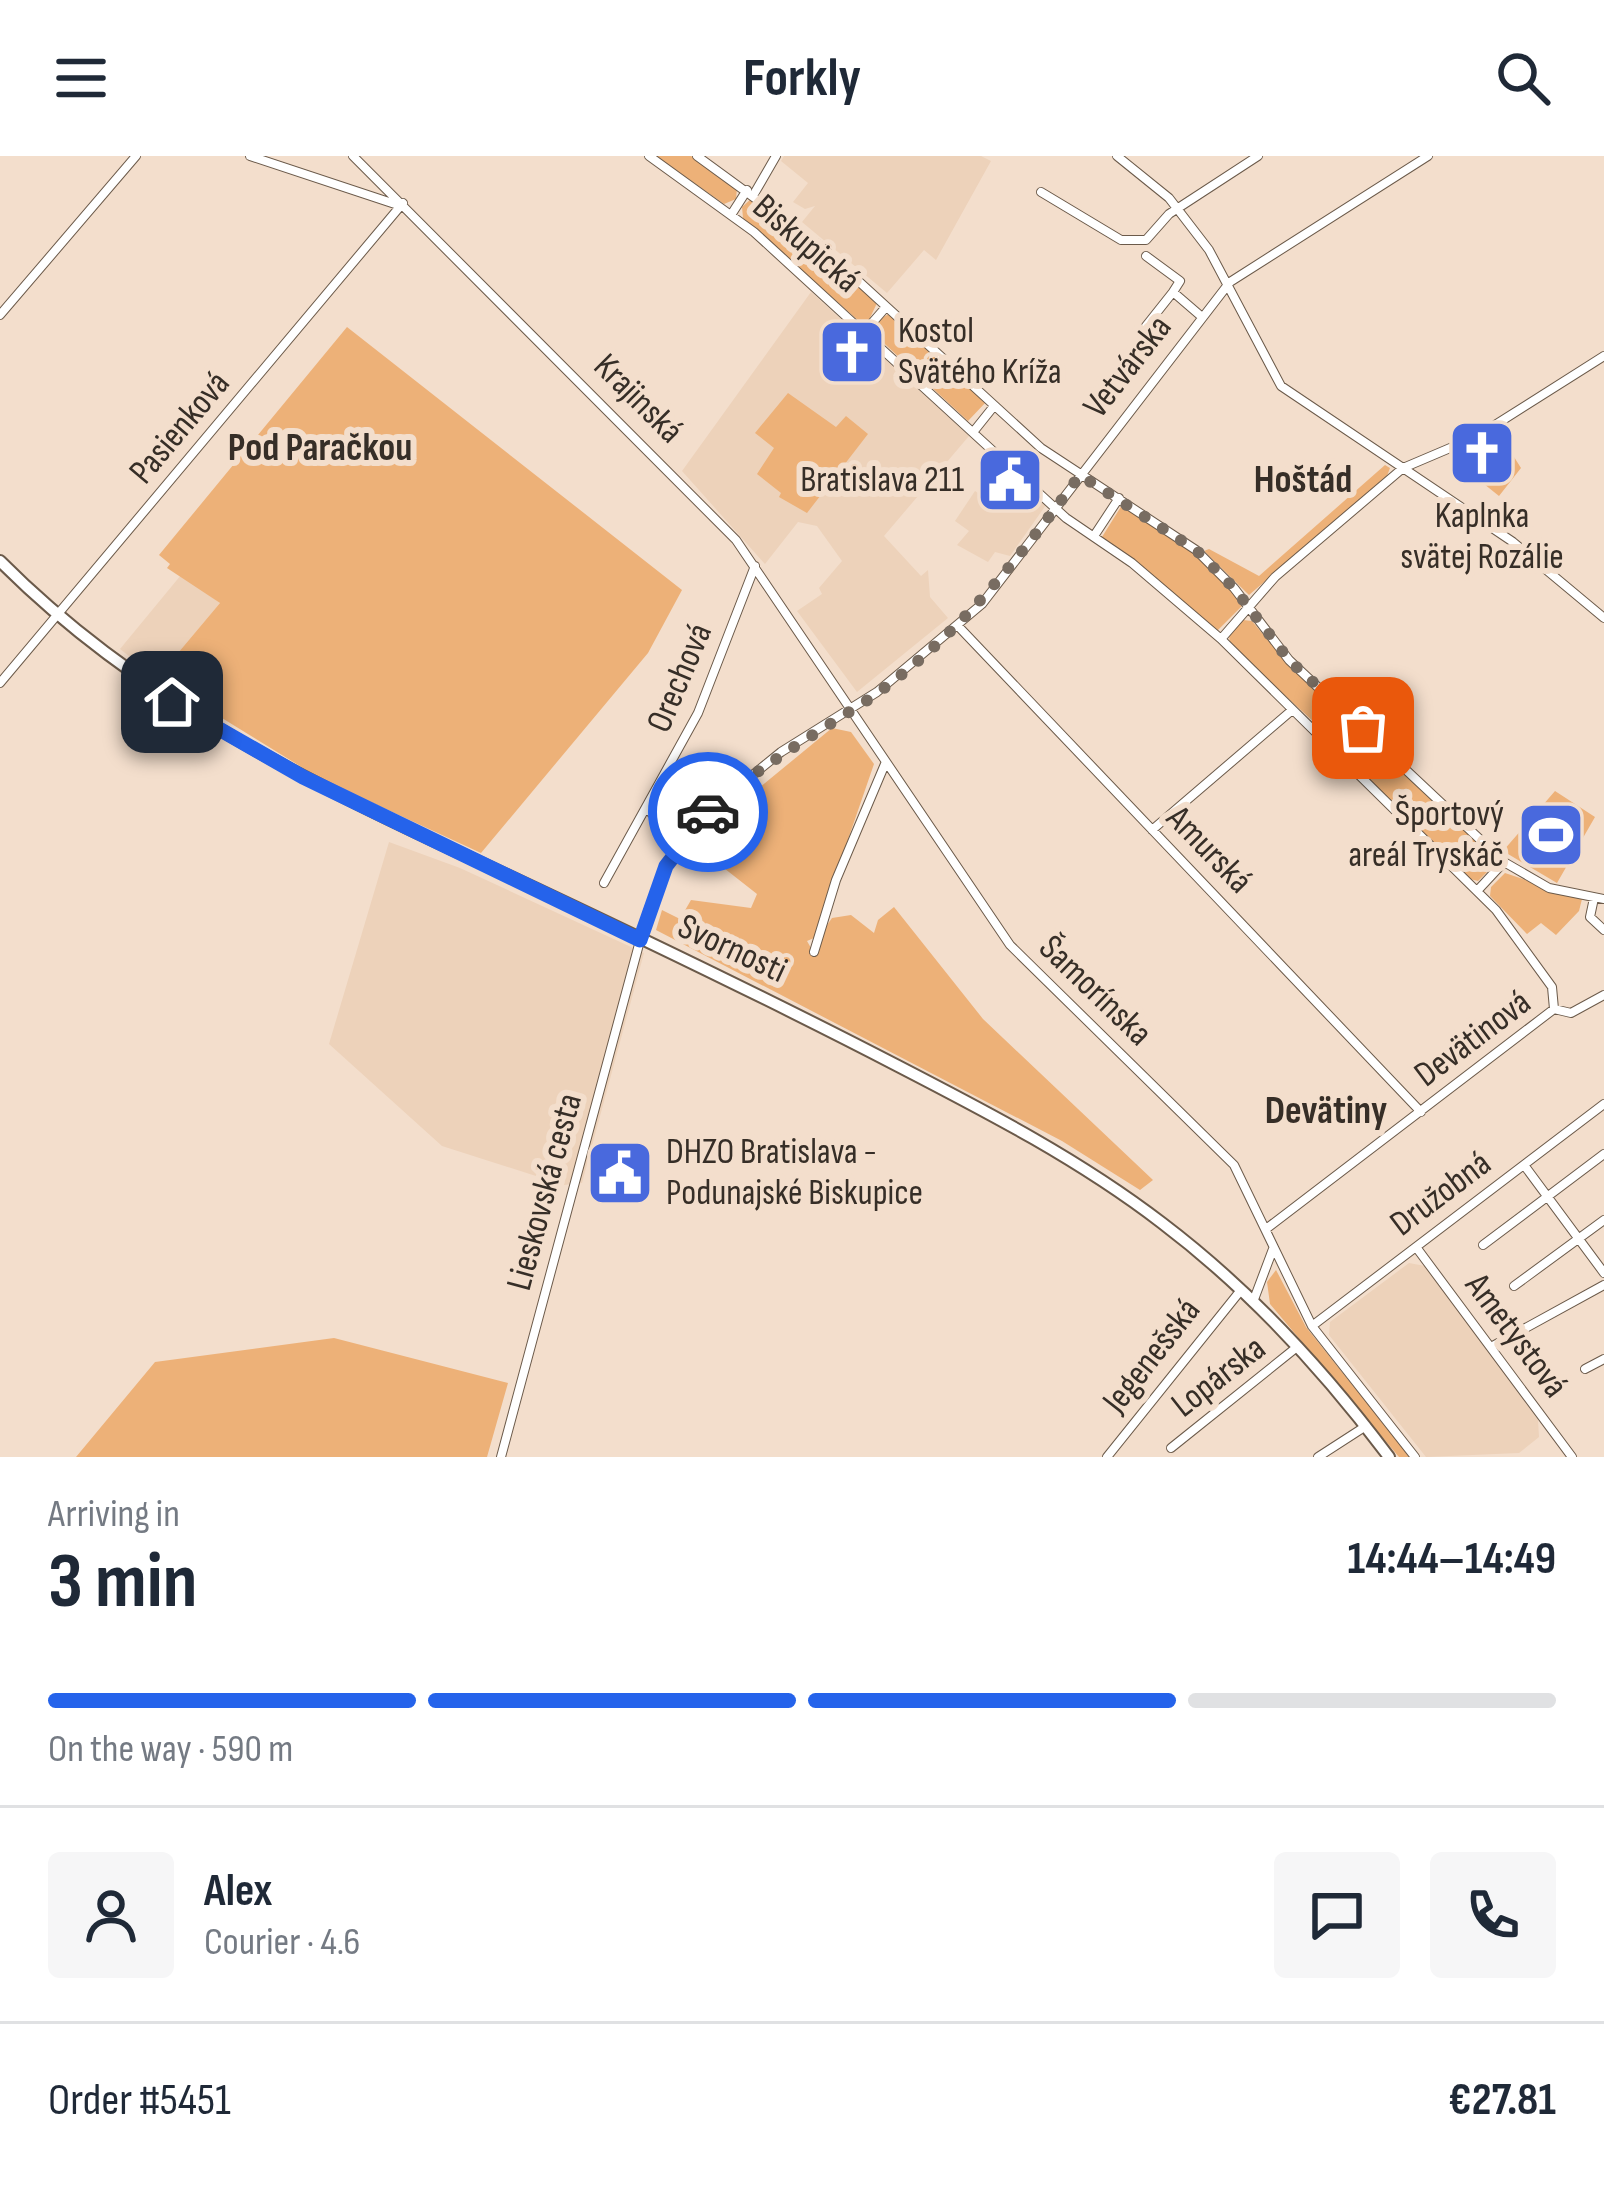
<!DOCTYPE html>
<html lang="en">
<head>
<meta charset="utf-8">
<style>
  :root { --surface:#fff; --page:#f6f6f7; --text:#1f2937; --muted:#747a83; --line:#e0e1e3; --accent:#2563eb }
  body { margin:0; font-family:"Sofia Sans Condensed",sans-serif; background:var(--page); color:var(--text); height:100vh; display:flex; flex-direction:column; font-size:45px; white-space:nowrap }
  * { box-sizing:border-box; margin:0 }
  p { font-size:39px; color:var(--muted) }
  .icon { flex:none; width:66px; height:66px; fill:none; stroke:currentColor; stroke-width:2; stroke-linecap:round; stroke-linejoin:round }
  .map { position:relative; height:1301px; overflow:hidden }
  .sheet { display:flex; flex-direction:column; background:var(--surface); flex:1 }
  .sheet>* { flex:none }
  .pin { position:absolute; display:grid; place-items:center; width:102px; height:102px; color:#fff; margin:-51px; border-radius:24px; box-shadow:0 6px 18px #0006 }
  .courier { position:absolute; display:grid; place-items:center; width:120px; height:120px; margin:-60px; border:9px solid #2563eb; border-radius:50%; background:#fff; color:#222; box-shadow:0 3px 15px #0007 }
  .head em { font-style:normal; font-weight:700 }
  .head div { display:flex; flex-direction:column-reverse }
  .head { display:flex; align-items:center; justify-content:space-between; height:204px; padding:0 48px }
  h1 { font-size:78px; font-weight:700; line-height:90px }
  .bar { display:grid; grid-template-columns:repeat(4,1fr); gap:18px 12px; align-content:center; height:144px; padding:0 48px }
  .bar i { height:15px; border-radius:9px; background:var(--line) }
  .bar .selected { background:var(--accent) }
  .bar p { grid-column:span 4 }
  .line { display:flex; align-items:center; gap:30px; padding:0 48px; border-top:3px solid var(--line) }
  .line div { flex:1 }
  .round { display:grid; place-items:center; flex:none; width:126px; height:126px; border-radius:12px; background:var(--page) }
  header { display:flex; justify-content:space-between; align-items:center; height:156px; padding:0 48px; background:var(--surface); font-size:54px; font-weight:700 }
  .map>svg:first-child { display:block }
  .built { fill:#edd2ba }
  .green { fill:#edb178 }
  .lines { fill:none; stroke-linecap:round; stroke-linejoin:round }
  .minor-casing { stroke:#6b5a4a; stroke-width:10 }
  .major-casing { stroke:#6b5a4a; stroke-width:14 }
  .minor { stroke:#fff; stroke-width:8 }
  .major { stroke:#fff; stroke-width:10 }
  .done { stroke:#786c61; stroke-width:12; stroke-dasharray:0 21.6 }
  .route { stroke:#2563eb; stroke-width:15 }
  .labels { text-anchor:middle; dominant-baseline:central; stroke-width:12; stroke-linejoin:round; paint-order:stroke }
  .street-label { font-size:36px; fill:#362e27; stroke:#f3decc }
  .poi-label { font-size:36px; fill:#362e27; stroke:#f3decc; text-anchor:start }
  .neighbourhood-label { font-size:39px; font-weight:bold; fill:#362e27; stroke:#f3decc }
</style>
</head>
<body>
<header><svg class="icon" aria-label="menu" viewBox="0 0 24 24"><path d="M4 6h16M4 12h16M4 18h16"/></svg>Forkly<svg class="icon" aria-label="search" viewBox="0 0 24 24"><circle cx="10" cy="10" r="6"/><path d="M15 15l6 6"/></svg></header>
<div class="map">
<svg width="1604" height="1301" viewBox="0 0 1604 1301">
  <rect width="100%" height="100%" fill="#f3decc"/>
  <path class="built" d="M784,0h197l10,5 -55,99 -12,-10 -37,43 -85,-71 13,-16 -10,3 -12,-7 15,-19 -27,-22z
    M811,136l158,144 -85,100 37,40 7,-6 2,27 18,21 -91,74 -60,-81 25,-17 -3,-6 23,-27 -25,-35 -19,-4 -33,42 -83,-93z
    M1017,324l29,25 -36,51 -15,-4 -7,10 -31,-17 12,-14 -14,-10 20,-30 20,13z
    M181,419l39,28 -63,75 -37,-29z
    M389,686l71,26 184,85 -62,230 -18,2 -122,-39 -113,-102z
    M1409,1107l16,3 113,154 1,17 -20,16 -93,4 -97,-122 1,-13z"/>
  <path class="green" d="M656,0h35l46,32 -1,11 -12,5z
    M751,43l69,50 57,54 -8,17 -9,2 -117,-104 -1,-11z
    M889,158l97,88 -18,19 -94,-87 7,-16z
    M347,171l335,263 -34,63 -167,200 -160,-74 -164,-101 63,-75 -53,-35 3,-4 -11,-9z
    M788,237l48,34 10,-11 22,18 -61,79 -28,-16 2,-4 -24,-19 17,-26 -19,-15z
    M1509,293l12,19 -22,28 -20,-16z
    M1385,309l5,3 -3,8 -138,119 -45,-44 5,-2 50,27z
    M1122,349c45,27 90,56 120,101l-25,25 -115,-94z
    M1243,464l9,1 28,34 71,67 2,8 -14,15 -109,-100 -1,-10z
    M832,572l19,4 23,32 -60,174 -7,3 4,7 21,-30 19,-3 23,18 4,-13 16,-13 89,112 170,161 -13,10 -78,-49 -406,-211 6,-20 18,9 11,-19 60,8 6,-14 -65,-51z
    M1359,580l8,2 126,118 -1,11 -14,14 -8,-2 -125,-122z
    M1555,635l40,26 -38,66 -54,-32z
    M1505,717l77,26 -3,12 -23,24 -15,-12 -14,11 -37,-38 1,-9z
    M1276,1114l30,57 104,130h-11l-129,-153 -3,-22z
    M334,1182l174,45 -21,74h-411l79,-95z"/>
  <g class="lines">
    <g class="minor-casing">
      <path id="minor" d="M250,0l151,50
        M353,0l383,384 274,405 224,220 78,161 103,131
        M649,0l105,76 312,286 66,45 89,76 275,271 56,77 2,22
        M697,0l122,89 222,203 155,102 38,38 55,72 215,202 45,26 55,11
        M1117,0l52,42 40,52 72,136 232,156 91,76
        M1041,36l80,48h25l23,-26 89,-58
        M754,38l22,-38
        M731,59l16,-25
        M1146,100l34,25 -7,11
        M0,159l136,-159
        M1146,170l27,-34 29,25
        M865,175l21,-24
        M974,275l20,-25
        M1094,380l25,-38
        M958,470l463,486
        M1221,483l54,-62 128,-109 73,-31 128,-81
        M0,527l403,-480
        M1336,598l27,-26
        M647,653l34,32
        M1152,674l139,-119
        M604,727l94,-170 57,-147
        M1477,735l27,-29
        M1594,742l-4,19 14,13
        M814,796l22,-72 49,-116
        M1524,1009l80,108
        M1266,1073l288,-220 17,4 33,-18
        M1483,1089l121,-91
        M1416,1091l156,210
        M1514,1130l90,-66
        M1253,1146l20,-53
        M1312,1170l292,-222
        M1491,1191l113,-62
        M1585,1213l19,-10
        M1171,1292l126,-101
        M501,1301l147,-546 28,-63 36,-40 69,-56 96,-60 105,-88 248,-322 198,-126
        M1107,1301l134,-167
        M1318,1301l48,-31"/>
    </g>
    <g class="major-casing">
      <path id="major" d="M0,405c139,140 313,224 490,306 137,64 273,129 408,199 91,47 182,94 264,157 87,66 162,147 227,234"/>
    </g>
    <use href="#minor" class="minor"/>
    <use href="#major" class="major"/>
  </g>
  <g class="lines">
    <path class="done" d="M708,656c49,-45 103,-75 158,-111 89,-61 151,-140 214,-226l116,75 38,38 55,72 74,68"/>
    <path class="route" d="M172,546l131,75 337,163 26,-74 42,-54"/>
  </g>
  <defs>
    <g id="church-square" transform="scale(3.45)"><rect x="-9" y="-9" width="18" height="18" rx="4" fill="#4969dd" stroke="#f3decc"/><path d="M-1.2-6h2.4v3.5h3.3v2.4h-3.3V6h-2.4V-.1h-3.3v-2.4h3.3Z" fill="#fff"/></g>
    <g id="civic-square" transform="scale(3.45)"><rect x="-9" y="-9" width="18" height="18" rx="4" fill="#4969dd" stroke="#f3decc"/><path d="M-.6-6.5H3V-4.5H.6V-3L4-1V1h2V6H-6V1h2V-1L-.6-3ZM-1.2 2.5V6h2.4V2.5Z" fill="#fff"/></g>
    <g id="stadium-square" transform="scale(3.45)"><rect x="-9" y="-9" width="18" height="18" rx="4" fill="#4969dd" stroke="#f3decc"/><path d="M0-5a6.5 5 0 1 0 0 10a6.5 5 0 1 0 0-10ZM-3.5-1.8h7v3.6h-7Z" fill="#fff"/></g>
  </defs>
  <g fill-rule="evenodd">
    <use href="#church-square" x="852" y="196"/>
    <use href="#church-square" x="1482" y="297"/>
    <use href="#civic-square" x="1010" y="324"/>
    <use href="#stadium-square" x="1551" y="679"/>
    <use href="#civic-square" x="620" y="1017"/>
  </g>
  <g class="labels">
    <g class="street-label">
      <text transform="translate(806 88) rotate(41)">Biskupická</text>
      <text transform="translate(1128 211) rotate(-52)">Vetvárska</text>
      <text transform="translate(638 243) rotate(45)">Krajinská</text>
      <text transform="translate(180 272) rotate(-50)">Pasienková</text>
      <text transform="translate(680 522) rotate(-67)">Orechová</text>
      <text transform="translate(1209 694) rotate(46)">Amurská</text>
      <text transform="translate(732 793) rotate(25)">Svornosti</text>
      <text transform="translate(1095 835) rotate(44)">Šamorínska</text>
      <text transform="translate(1473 883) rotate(-37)">Devätinová</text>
      <text transform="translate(545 1036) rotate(-75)">Lieskovská cesta</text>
      <text transform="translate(1441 1038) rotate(-37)">Družobná</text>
      <text transform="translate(1516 1180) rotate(53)">Ametystová</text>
      <text transform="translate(1152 1200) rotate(-52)">Jegenešská</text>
      <text transform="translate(1219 1221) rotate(-38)">Lopárska</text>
    </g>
    <g class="poi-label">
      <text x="898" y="175">Kostol<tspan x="898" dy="41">Svätého Kríža</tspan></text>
      <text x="964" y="324" text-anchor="end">Bratislava 211</text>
      <text x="1482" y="360" text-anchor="middle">Kaplnka<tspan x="1482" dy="41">svätej Rozálie</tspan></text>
      <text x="1504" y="658" text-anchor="end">Športový<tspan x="1504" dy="41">areál Tryskáč</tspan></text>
      <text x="666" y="996">DHZO Bratislava -<tspan x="666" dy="41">Podunajské Biskupice</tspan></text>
    </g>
    <g class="neighbourhood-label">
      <text x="320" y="292">Pod Paračkou</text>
      <text x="1303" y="324">Hoštád</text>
      <text x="1326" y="955">Devätiny</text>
    </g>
  </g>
</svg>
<div class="pin" style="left:1363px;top:572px;background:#ea580c"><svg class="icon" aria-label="bag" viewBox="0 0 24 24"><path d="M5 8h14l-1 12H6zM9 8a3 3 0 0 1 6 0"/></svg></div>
<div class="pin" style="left:172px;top:546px;background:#1f2937"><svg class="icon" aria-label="home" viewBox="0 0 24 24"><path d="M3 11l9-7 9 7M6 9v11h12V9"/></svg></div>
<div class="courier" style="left:708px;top:656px"><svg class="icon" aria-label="car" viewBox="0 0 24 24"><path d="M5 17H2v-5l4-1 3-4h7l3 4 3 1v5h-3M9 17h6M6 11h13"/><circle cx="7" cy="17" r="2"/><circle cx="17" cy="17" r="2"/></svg></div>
</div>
<section class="sheet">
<div class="head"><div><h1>3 min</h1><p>Arriving in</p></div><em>14:44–14:49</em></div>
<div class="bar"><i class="selected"></i><i class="selected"></i><i class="selected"></i><i></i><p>On the way · 590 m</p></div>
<div class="line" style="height:216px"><a class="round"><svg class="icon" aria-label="person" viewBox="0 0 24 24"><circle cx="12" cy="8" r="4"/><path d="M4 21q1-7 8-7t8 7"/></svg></a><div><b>Alex</b><p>Courier · 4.6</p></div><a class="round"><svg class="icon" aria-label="chat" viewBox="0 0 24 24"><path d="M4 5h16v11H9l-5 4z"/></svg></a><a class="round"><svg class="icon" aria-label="phone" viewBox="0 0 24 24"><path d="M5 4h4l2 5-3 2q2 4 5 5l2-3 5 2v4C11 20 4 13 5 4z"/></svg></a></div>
<div class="line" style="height:156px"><div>Order #5451</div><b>€27.81</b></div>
</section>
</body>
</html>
